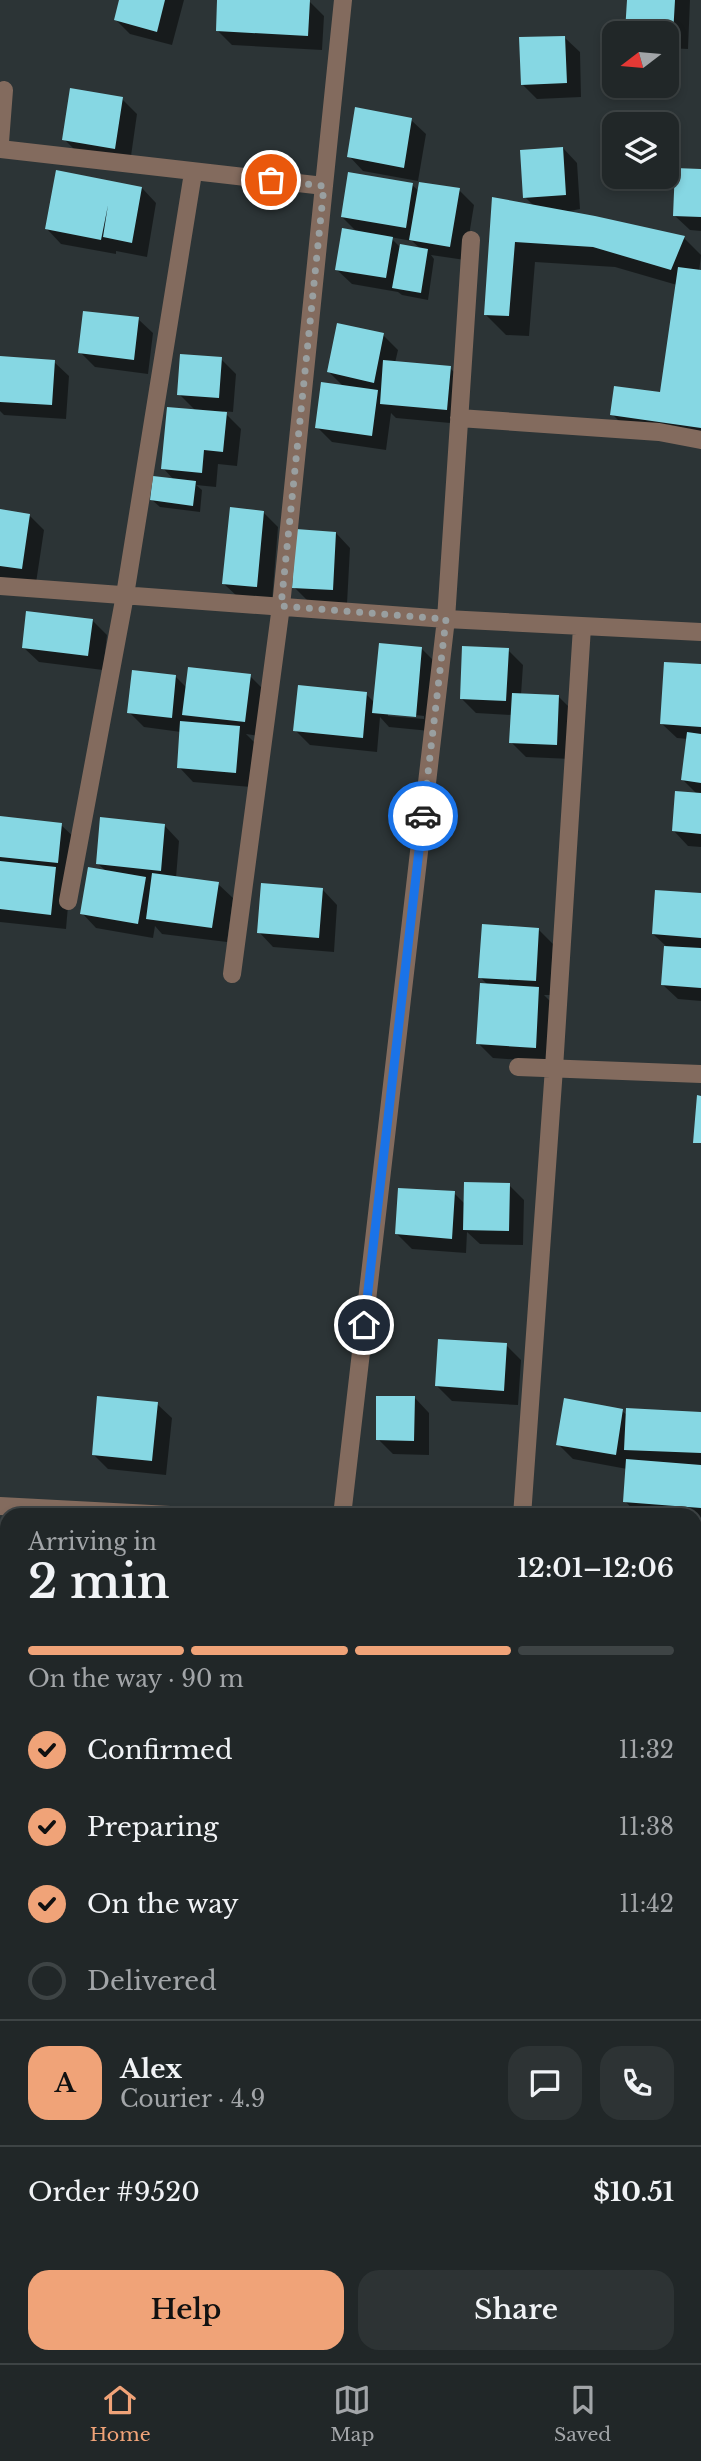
<!DOCTYPE html>
<html lang="en">
<head>
<meta charset="utf-8">
<style>
  :root { --surface:#212728; --page:#2d3334; --text:#f1f3f6; --muted:#a2a5a8; --line:#3e4445; --accent:#f0a378 }
  body { margin:0; font-family:"Libre Baskerville",serif; background:var(--page); color:var(--text); height:100vh; display:flex; flex-direction:column; font-size:26px; white-space:nowrap }
  * { box-sizing:border-box; margin:0 }
  p { font-size:23px; color:var(--muted) }
  .icon { flex:none; width:38px; height:38px; fill:none; stroke:currentColor; stroke-width:2; stroke-linecap:round; stroke-linejoin:round }
  .map { position:relative; flex:1; overflow:hidden }
  .drawer { position:absolute; left:0px; top:1508px; width:702px; height:856px; display:flex; flex-direction:column; background:var(--surface); border-radius:21px 21px 0 0; box-shadow:0 4px 10px #0003,0 0 0 2px var(--line) }
  .drawer>* { flex:none }
  .needle { width:46px; rotate:254deg }
  .buttons { position:absolute; left:602px; top:21px; display:grid; gap:14px }
  .buttons a { display:grid; place-items:center; width:77px; height:77px; border-radius:14px; background:var(--surface); box-shadow:0 4px 10px #0003,0 0 0 2px var(--line); font-size:35px }
  .pin { position:absolute; display:grid; place-items:center; width:60px; height:60px; color:#fff; margin:-30px; border:4px solid #fff; border-radius:50%; box-shadow:0 2px 7px #0007 }
  .courier { position:absolute; display:grid; place-items:center; width:70px; height:70px; margin:-35px; border:5px solid #1a73e8; border-radius:50%; background:#fff; color:#222; box-shadow:0 2px 9px #0007 }
  .summary em { font-style:normal; font-weight:600 }
  .summary div { display:flex; flex-direction:column-reverse }
  .summary { display:flex; align-items:center; justify-content:space-between; height:119px; padding:0 28px }
  h1 { font-size:46px; font-weight:600; line-height:52px }
  .bar { display:grid; grid-template-columns:repeat(4,1fr); gap:10px 7px; align-content:center; height:84px; padding:0 28px }
  .bar i { height:9px; border-radius:5px; background:var(--line) }
  .bar .on { background:var(--accent) }
  .bar p { grid-column:span 4 }
  .line { display:flex; align-items:center; gap:18px; padding:0 28px; border-top:2px solid var(--line) }
  .line div { flex:1 }
  .round { display:grid; place-items:center; flex:none; width:74px; height:74px; border-radius:21px; background:var(--page) }
  ol { padding:0 28px; list-style:none }
  li { display:flex; align-items:center; gap:21px; height:77px }
  li p { margin-inline-start:auto }
  li .icon { padding:7px; border-radius:50%; background:var(--accent); color:#111; stroke-width:4 }
  li:last-child { color:var(--muted) }
  li i { width:38px; height:38px; border:4px solid var(--line); border-radius:50% }
  .action { display:flex; gap:14px; margin-top:auto; padding:14px 28px }
  .action a { flex:1; height:80px; border-radius:21px; background:var(--accent); color:#111; font-size:28px; font-weight:600; line-height:80px; text-align:center }
  .action a+a { background:var(--page); color:var(--text) }
  .dock { display:flex; justify-content:space-around; align-items:center; height:98px; border-top:2px solid var(--line); background:var(--surface); font-size:19px; color:var(--muted) }
  .dock a { display:grid; justify-items:center; gap:4px }
  .dock .on { color:var(--accent) }
  .map>svg:first-child { display:block }
  .shadow { fill:#0007; fill-rule:evenodd }
  .lines { fill:none; stroke-linecap:round; stroke-linejoin:round }
  .stream { stroke:#011a1d; stroke-width:10 }
  .building { fill:#86d7e3 }
  .minor { stroke:#836b5e; stroke-width:18 }
  .done { stroke:#999fa0; stroke-width:7; stroke-dasharray:0 12.6 }
  .route { stroke:#1a73e8; stroke-width:9 }
</style>
</head>
<body>
<div class="map">
<svg width="701" height="2363" viewBox="0 0 701 2363">
  <rect width="100%" height="100%" fill="#2c3436"/>
  <path class="shadow" d="M121,0h63l-12,45 -42,-11 -14,-14z
    M219,0l90,1 15,15 -2,34 -90,-5 -15,-15z
    M629,0h61l-2,49 -21,-1v-15h-39z
    M565,38l15,14 1,45 -44,2 -15,-15z
    M122,99l15,15 -7,49 -51,-9 -15,-15z
    M411,120l15,14 -8,47 -55,-10 -14,-15z
    M563,148l14,15 3,46 -15,3 119,26 17,17 -2,17h2v173l-68,-10 -21,-21 49,-20 16,-109 -62,-18 -80,-5 -6,74 -23,-1 -21,-21 8,-115 41,7 -9,-9z
    M701,171v60l-11,-1 -15,-14z
    M412,185l7,6 40,-1 15,15 -9,55 -34,-5 3,4 -6,41 -26,-5 -4,-3 -46,-8 -15,-14 21,-37 -16,-16zM390,237l22,4 10,9 -23,-4z
    M142,188l14,15 -9,54 -31,-6v3l-55,-10 -14,-15z
    M138,319l15,14 -5,41 -53,-7 -15,-15z
    M383,335l15,15 -3,13 55,5 15,15 -4,41 -65,-6 -5,-5 -5,37 -54,-8 -15,-15 27,-40 -15,-15z
    M0,358l54,4 15,14 -3,43 -62,-4 -4,-4z
    M221,359l15,15 -3,38 -10,-1 18,18 -4,37 -19,-2 -2,23 -20,-2 6,5 -2,22 -40,-5 -8,-7 23,-19 -12,-13 33,-57 -17,-17z
    M0,511l29,4 15,15 -8,53 -36,-6z
    M263,512l15,15 -6,74 -33,-3 -15,-14z
    M336,533l14,15 -3,56 -38,-2 -15,-15z
    M92,620l15,15 -4,35 -64,-8 -15,-14z
    M421,648l15,15 -6,68 -41,-4 -9,-10 -3,35 -67,-7 -15,-15 71,-36 9,9zM388,712l36,4v3l-36,-3z
    M508,650l15,15 -2,30 38,2 15,15 -3,47 -45,-2 -15,-15 1,-27 -36,-2 -14,-14z
    M701,666v181l-13,-1 -14,-15 24,-36 -16,-16 6,-40 -11,-1 -15,-14z
    M250,676l15,15 -5,45 -14,-2 8,8 -3,45 -58,-5 -14,-15 2,-35 -37,-5 -15,-15 47,-35 11,11z
    M0,818l61,7 15,14 -4,38 -8,-1 6,7 -4,46 -66,-7z
    M165,826l14,15 -3,37 42,6 15,14 -6,44 -65,-8 -7,-8 -2,12 -57,-10 -14,-15 24,-42 -9,-8z
    M323,890l14,15 -3,47 -61,-5 -14,-15z
    M701,895v106l-23,-2 -15,-14 3,-39 -13,-12z
    M538,929l15,15 -3,51h-6l9,9 -3,58 -57,-4 -15,-15 10,-58 -8,-8z
    M509,1185l15,15 -1,45 -43,-1 -13,-12 -1,21 -54,-4 -15,-15 57,-41 11,11z
    M506,1345l15,15 -3,45 -66,-4 -15,-15z
    M415,1398l14,15v42l-36,-1 -15,-15z
    M157,1404l15,14 -6,57 -58,-6 -15,-15z
    M622,1411l5,4 74,-2v108h-6v-5h-56l-14,-15 2,-32 -54,-10 -15,-15z
    M695,1566h6v85l-6,-6z
    M0,1710l6,7 -3,95 -3,-1z
    M695,2034l6,6v49h-6z
    M143,2357h51v6h-51z"/>
  <g class="lines">
    <path class="stream" d="M0,2230l7,1
      M695,2309l6,-1"/>
  </g>
  <path class="building" d="M119,0h46l-8,32 -43,-12z
    M217,0h93l-2,36 -92,-5z
    M627,0h48l-2,35 -6,-2 -42,-1z
    M565,36l2,47 -46,2 -2,-48z
    M70,88l53,9 -8,52 -53,-9z
    M355,107l57,11 -8,50 -57,-11z
    M563,147l3,48 -43,3 -3,-48z
    M675,168l26,1v48l-28,-1z
    M56,170l86,17 -10,56 -29,-6 5,-32 -7,35 -56,-11z
    M348,172l65,11 -7,45 -65,-11z
    M419,182l41,6 -10,59 -41,-7z
    M492,197l103,19 90,20 -14,34 -78,-23 -78,-5 -6,74 -25,-1z
    M342,228l51,9 -7,41 -51,-8z
    M400,244l28,5 -7,44 -29,-5z
    M678,267l23,3v158l-91,-13 4,-29 46,6z
    M83,311l56,6 -5,43 -56,-7z
    M337,323l47,10 -10,50 -47,-11z
    M180,354l42,3 -3,41 -42,-3z
    M0,356l55,4 -3,45 -52,-3z
    M383,360l68,6 -4,44 -67,-6z
    M321,382l57,8 -6,46 -57,-8z
    M167,407l60,5 -4,40 -19,-2 -2,23 -41,-4z
    M153,476l43,5 -3,25 -43,-6z
    M230,507l34,4 -7,76 -35,-3z
    M0,509l30,5 -8,55 -22,-3z
    M296,529l40,3 -3,58 -41,-2z
    M26,611l67,8 -5,37 -66,-8z
    M379,643l43,4 -6,70 -44,-4z
    M462,646l47,2 -3,53 -46,-2z
    M664,662l37,2v63l-41,-3z
    M188,667l63,7 -6,48 -63,-7z
    M132,670l44,5 -4,43 -45,-5z
    M298,685l69,7 -4,46 -70,-7z
    M512,693l47,2 -2,50 -48,-2z
    M180,721l60,5 -4,47 -59,-5z
    M687,732l14,2v49l-20,-3z
    M675,791l26,2v41l-29,-3z
    M0,816l62,7 -4,40 -58,-6z
    M100,817l65,7 -4,47 -65,-7z
    M0,861l56,6 -5,48 -51,-6z
    M88,867l58,10 -8,47 -58,-10z
    M152,873l67,9 -7,46 -66,-9z
    M261,883l62,5 -4,50 -62,-5z
    M655,890l46,3v45l-49,-4z
    M482,924l57,4 -3,53 -58,-3z
    M664,946l37,2v40l-40,-3z
    M480,983l59,4 -3,61 -60,-4z
    M697,1095l4,1v47h-8z
    M464,1182l46,1 -1,48 -46,-1z
    M398,1188l57,3 -3,48 -57,-5z
    M438,1339l69,4 -3,48 -69,-5z
    M97,1396l61,6 -6,59 -60,-6z
    M376,1396h39l-1,45 -38,-1z
    M564,1398l59,11 -7,46 -60,-10z
    M626,1408l75,4v41l-77,-3z
    M626,1459l75,6v43l-78,-6z
    M695,1564l6,1v72h-6z
    M141,2357h37l-1,6h-37z
    M201,2357h33l10,2 -1,4h-43z"/>
  <g class="lines">
    <path class="minor" d="M0,142l4,-52
      M0,149l324,37
      M459,418l200,14 42,8
      M0,586l446,33 255,13
      M68,901l57,-306 68,-422
      M232,974l49,-368 62,-606
      M518,1067l183,7
      M0,1506l189,10
      M342,1516l104,-897 25,-379
      M522,1516l32,-448 28,-441
      M695,1541l6,1
      M2,1868l5,-117
      M695,2011h6
      M0,2073l7,-2
      M695,2153h6"/>
  </g>
  <g class="lines">
    <path class="done" d="M271,180l53,6 -43,420 165,13 -23,197"/>
    <path class="route" d="M364,1325l59,-509"/>
  </g>
</svg>
<div class="buttons">
<a><svg class="needle" viewBox="-14 -14 28 28"><path d="M0-13l5 13h-10z" fill="#e53935"/><path d="M0 13l5-13h-10z" fill="#a2a5a8"/></svg></a>
<a><svg class="icon" aria-label="layers" viewBox="0 0 24 24"><path d="M12 4l9 5-9 5-9-5zM3 14l9 5 9-5"/></svg></a>
</div>
<div class="pin" style="left:271px;top:180px;background:#ea580c"><svg class="icon" aria-label="bag" viewBox="0 0 24 24"><path d="M5 8h14l-1 12H6zM9 8a3 3 0 0 1 6 0"/></svg></div>
<div class="pin" style="left:364px;top:1325px;background:#1f2937"><svg class="icon" aria-label="home" viewBox="0 0 24 24"><path d="M3 11l9-7 9 7M6 9v11h12V9"/></svg></div>
<div class="courier" style="left:423px;top:816px"><svg class="icon" aria-label="car" viewBox="0 0 24 24"><path d="M5 17H2v-5l4-1 3-4h7l3 4 3 1v5h-3M9 17h6M6 11h13"/><circle cx="7" cy="17" r="2"/><circle cx="17" cy="17" r="2"/></svg></div>
<section class="drawer">
<div class="summary"><div><h1>2 min</h1><p>Arriving in</p></div><em>12:01–12:06</em></div>
<div class="bar"><i class="on"></i><i class="on"></i><i class="on"></i><i></i><p>On the way · 90 m</p></div>
<ol>
<li><svg class="icon" aria-label="check" viewBox="0 0 24 24"><path d="M5 12l5 5 9-10"/></svg>Confirmed<p>11:32</p></li>
<li><svg class="icon" aria-label="check" viewBox="0 0 24 24"><path d="M5 12l5 5 9-10"/></svg>Preparing<p>11:38</p></li>
<li><svg class="icon" aria-label="check" viewBox="0 0 24 24"><path d="M5 12l5 5 9-10"/></svg>On the way<p>11:42</p></li>
<li><i></i>Delivered</li>
</ol>
<div class="line" style="height:126px"><b class="round" style="background:var(--accent);color:#111">A</b><div><b>Alex</b><p>Courier · 4.9</p></div><a class="round"><svg class="icon" aria-label="chat" viewBox="0 0 24 24"><path d="M4 5h16v11H9l-5 4z"/></svg></a><a class="round"><svg class="icon" aria-label="phone" viewBox="0 0 24 24"><path d="M5 4h4l2 5-3 2q2 4 5 5l2-3 5 2v4C11 20 4 13 5 4z"/></svg></a></div>
<div class="line" style="height:91px"><div>Order #9520</div><b>$10.51</b></div>
<div class="action"><a>Help</a><a>Share</a></div>
</section>
</div>
<nav class="dock">
<a class="on"><svg class="icon" aria-label="home" viewBox="0 0 24 24"><path d="M3 11l9-7 9 7M6 9v11h12V9"/></svg>Home</a>
<a><svg class="icon" aria-label="map" viewBox="0 0 24 24"><path d="M3 6l6-2 6 2 6-2v14l-6 2-6-2-6 2zM9 4v14M15 6v14"/></svg>Map</a>
<a><svg class="icon" aria-label="saved" viewBox="0 0 24 24"><path d="M7 4h10v16l-5-4-5 4z"/></svg>Saved</a>
</nav>
</body>
</html>
